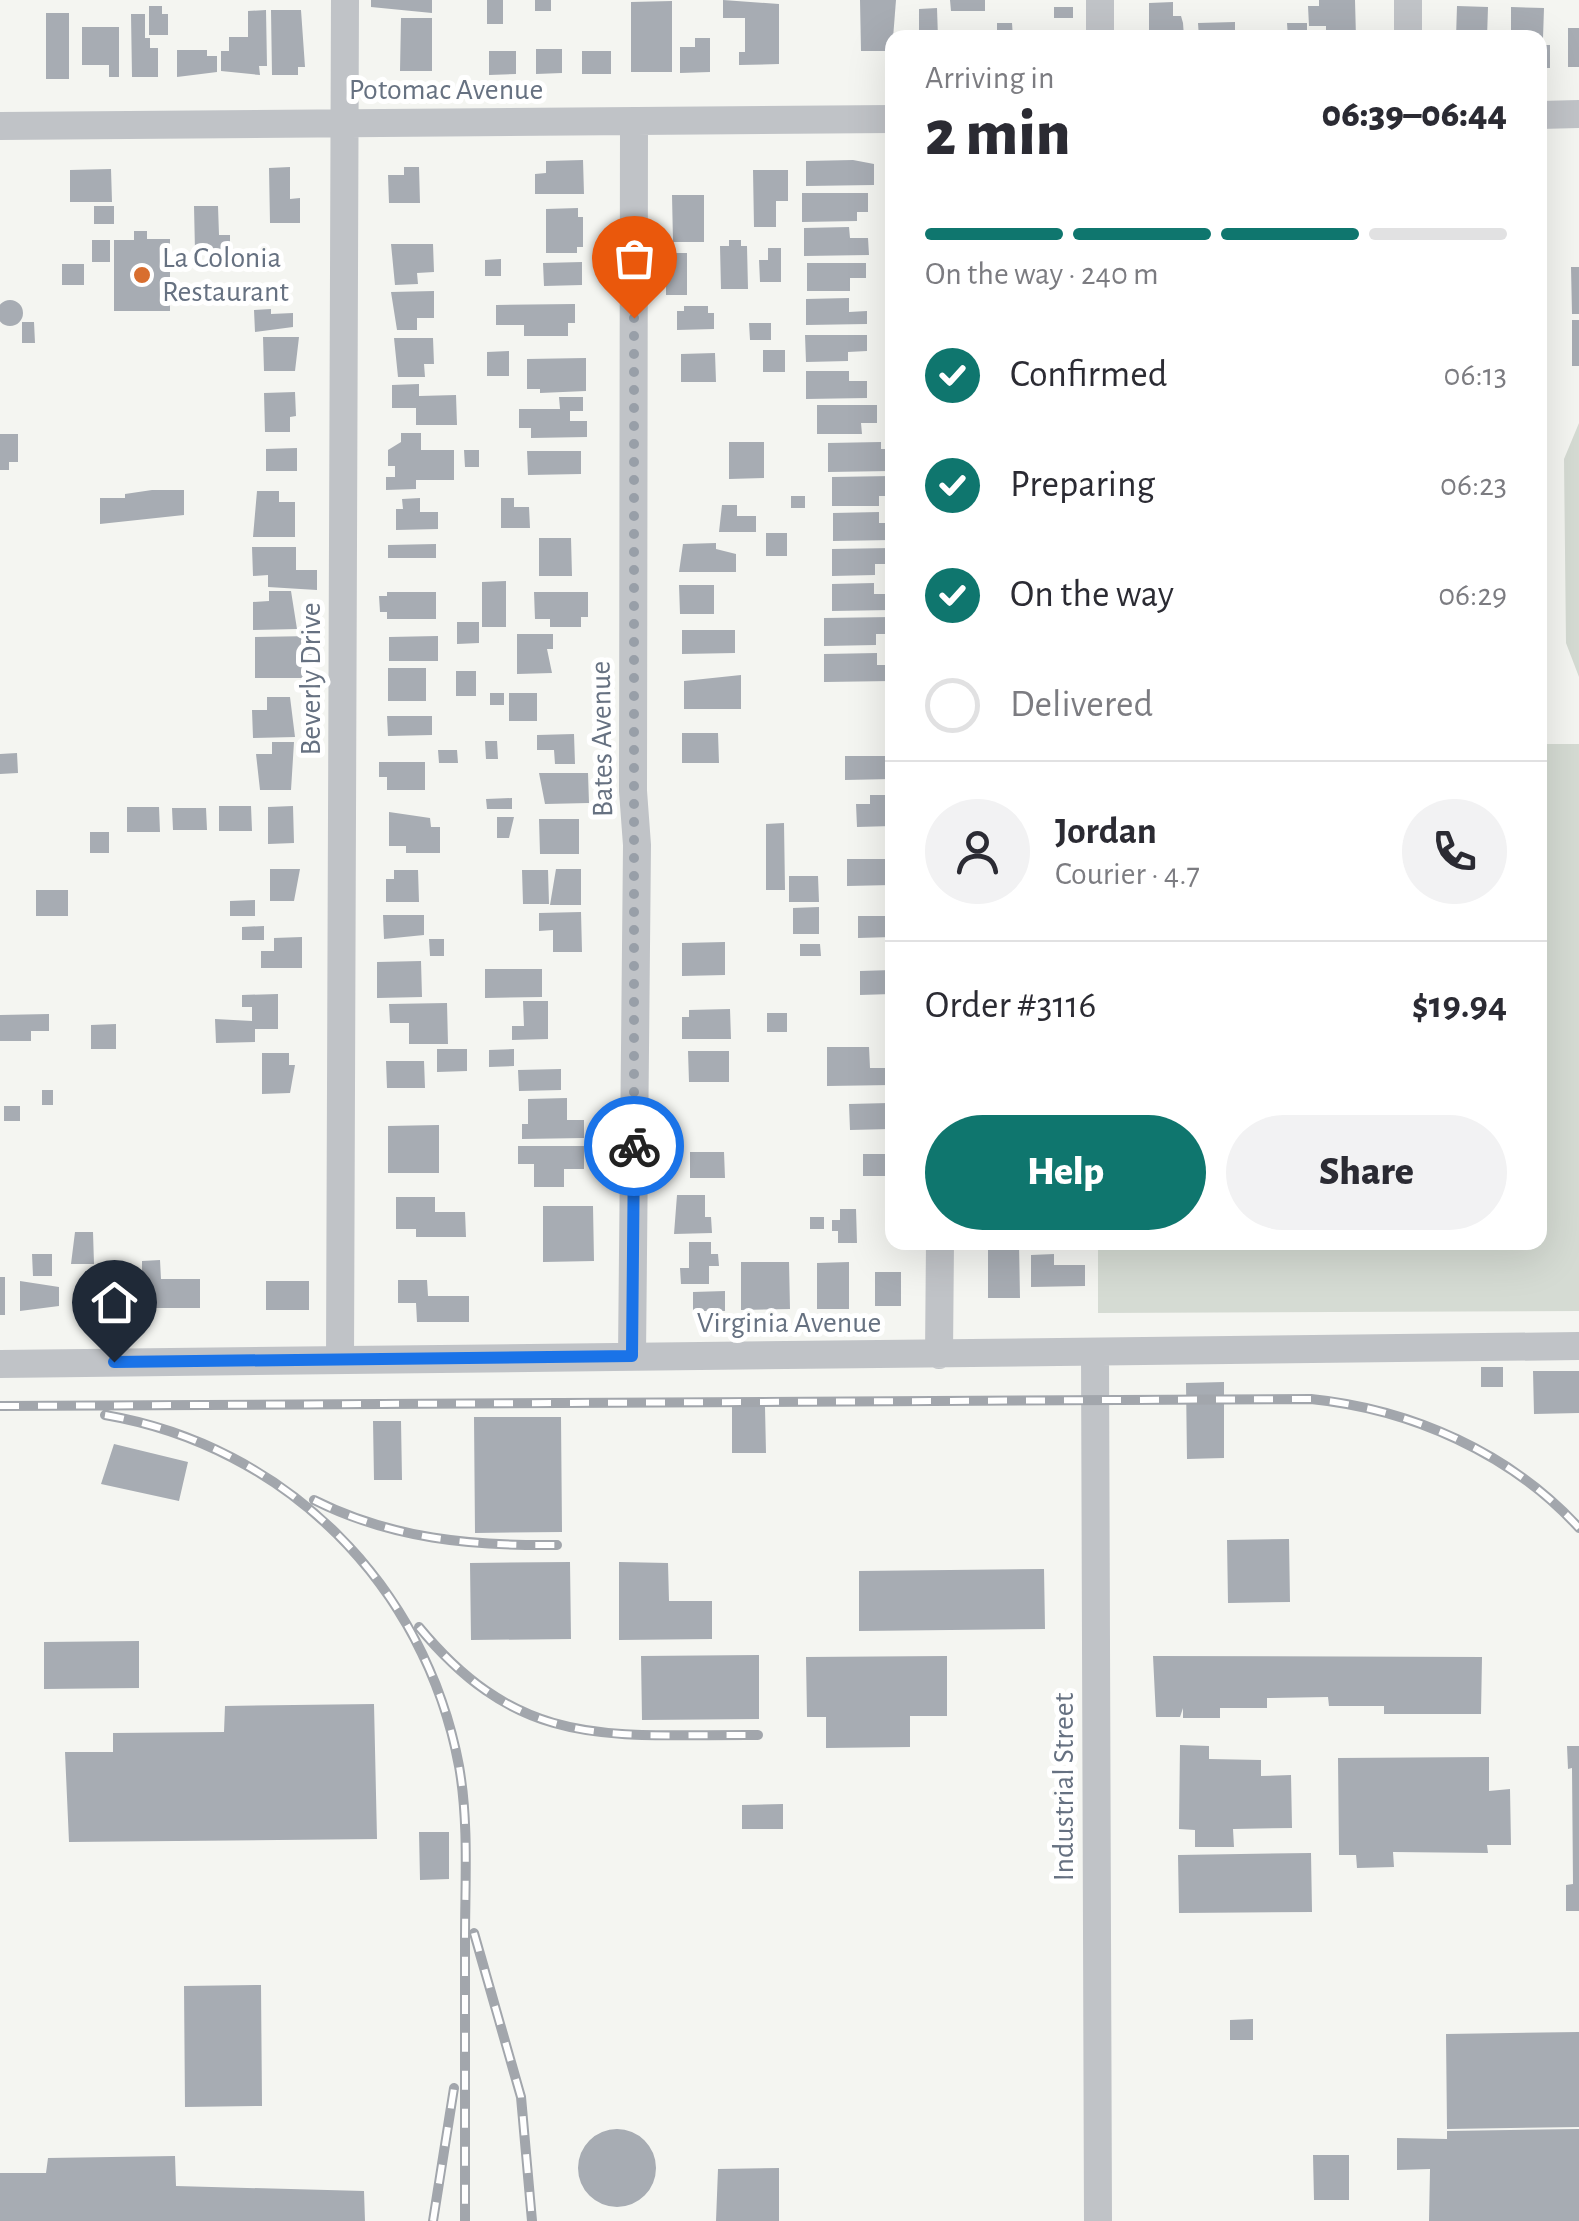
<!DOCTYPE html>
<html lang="en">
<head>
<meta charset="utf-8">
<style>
  :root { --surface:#fff; --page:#f2f2f3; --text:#2b2b33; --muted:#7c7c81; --line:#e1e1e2; --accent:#0f766e }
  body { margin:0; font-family:"Alegreya Sans",sans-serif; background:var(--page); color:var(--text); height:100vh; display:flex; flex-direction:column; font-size:38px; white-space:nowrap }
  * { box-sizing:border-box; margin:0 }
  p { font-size:32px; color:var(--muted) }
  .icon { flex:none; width:55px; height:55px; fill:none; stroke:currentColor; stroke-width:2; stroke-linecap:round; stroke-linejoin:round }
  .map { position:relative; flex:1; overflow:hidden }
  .drawer { position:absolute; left:885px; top:30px; width:662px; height:1220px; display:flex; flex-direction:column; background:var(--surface); border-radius:20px; box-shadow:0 10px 40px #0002 }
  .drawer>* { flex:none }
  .pin { position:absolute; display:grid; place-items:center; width:85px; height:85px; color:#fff; margin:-102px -42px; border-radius:50% 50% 50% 0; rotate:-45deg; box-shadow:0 0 10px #0007 }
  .pin .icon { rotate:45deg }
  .courier { position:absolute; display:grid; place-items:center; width:100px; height:100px; margin:-50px; border:8px solid #1a73e8; border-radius:50%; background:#fff; color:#222; box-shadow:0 2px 12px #0007 }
  .headline em { font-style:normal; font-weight:800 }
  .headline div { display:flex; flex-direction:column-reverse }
  .headline { display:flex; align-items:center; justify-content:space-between; height:170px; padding:0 40px }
  h1 { font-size:65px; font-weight:800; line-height:75px }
  .bar { display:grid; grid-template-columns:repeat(4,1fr); gap:15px 10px; align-content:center; height:120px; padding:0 40px }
  .bar i { height:12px; border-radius:8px; background:var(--line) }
  .bar .current { background:var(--accent) }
  .bar p { grid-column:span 4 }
  .line { display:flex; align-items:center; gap:25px; padding:0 40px; border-top:2px solid var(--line) }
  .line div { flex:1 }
  .round { display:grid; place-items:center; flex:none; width:105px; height:105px; border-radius:52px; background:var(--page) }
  ol { padding:0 40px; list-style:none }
  li { display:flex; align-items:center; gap:30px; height:110px }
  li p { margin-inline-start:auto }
  li .icon { padding:10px; border-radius:50%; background:var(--accent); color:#fff; stroke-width:4 }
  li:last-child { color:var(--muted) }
  li i { width:55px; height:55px; border:5px solid var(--line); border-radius:50% }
  .button { display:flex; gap:20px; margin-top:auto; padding:20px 40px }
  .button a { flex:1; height:115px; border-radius:60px; background:var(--accent); color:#fff; font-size:40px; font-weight:800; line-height:115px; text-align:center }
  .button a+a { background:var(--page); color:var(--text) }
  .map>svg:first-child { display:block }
  .green { fill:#d5dbd3 }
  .building { fill:#a7acb3 }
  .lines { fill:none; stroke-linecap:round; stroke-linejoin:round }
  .minor { stroke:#c0c3c7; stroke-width:28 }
  .rail-casing { stroke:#a2a6ac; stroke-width:10 }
  .rail { stroke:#fff; stroke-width:6; stroke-dasharray:19; stroke-linecap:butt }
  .done { stroke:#989fa8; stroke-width:10; stroke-dasharray:0 18 }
  .route { stroke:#1a73e8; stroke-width:12 }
  .poi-dot { fill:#d86e2f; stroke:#fff; stroke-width:4 }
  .labels { text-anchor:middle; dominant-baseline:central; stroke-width:10; stroke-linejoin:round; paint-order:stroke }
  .street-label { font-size:30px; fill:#667181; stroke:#fff }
  .poi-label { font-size:30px; fill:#667181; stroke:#fff; text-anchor:start }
</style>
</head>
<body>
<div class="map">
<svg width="1579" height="2221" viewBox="0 0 1579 2221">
  <rect width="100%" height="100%" fill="#f4f5f1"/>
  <path class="green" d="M1579,423v254l-13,-34 -2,-184z
    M1540,744h39v567l-481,2v-70l442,-1z"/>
  <path class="building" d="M371,0h61v13l-61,-6z
    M487,0h16v24h-16z
    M535,0h16v11h-16z
    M723,0l56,4v60l-40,1v-13h6v-34h-22z
    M860,0h36l-4,51h-31z
    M950,0h35v11h-34z
    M1319,0h36l1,38h-30v-12h-17l-1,-20h11z
    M672,1v71h-41v-70z
    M1173,2v14h8l2,7 1,14 -35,1v-35z
    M149,6h13v8h6v21h-19z
    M1457,6l31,1 -1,31h-31z
    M1054,7h19v11h-19z
    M1511,7l33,1 -1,30h-32z
    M937,8l1,30h-19v-29z
    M266,10l1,56h-8l1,9 -39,-4v-20h8v-14h19v-26z
    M271,10h30l4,57h-7v8h-26z
    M46,13h23v66h-23z
    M131,14h14v24h5v10h8v29h-26z
    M401,18h31v53h-32z
    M1235,22v16h-36l-1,-15z
    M997,23h15l1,15h-40v-6h24z
    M1287,23h20v15h-19z
    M82,27h37v50h-10v-12h-27z
    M1568,28h11v39h-11z
    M1079,30v8h-34v-7z
    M695,38h15v34l-30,1v-26h15z
    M1540,45h10v23h-10z
    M536,49h26v24l-26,1z
    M177,50h30v6h10v16l-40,5z
    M489,51h27v23l-27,1z
    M582,51h29v23h-29z
    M583,160l1,34h-49v-20l11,-1v-12z
    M853,160l21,4v21l-68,1v-25z
    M290,167v32l10,-1v25h-30l-1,-55z
    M404,167h15l1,36h-31l-1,-28h16z
    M111,169l1,33h-42v-32z
    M753,170h35v31h-12v26h-22z
    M802,193h66v19h-11v9l-55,1z
    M672,195h32v47h-31z
    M94,206h20v18h-20z
    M194,206h24l1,29h11v16h-35z
    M578,208v9h5v30h-6v6h-31v-44z
    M849,227l1,11h18l1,17 -65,1v-28z
    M134,231h13v8h23v72h-56v-71h20z
    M92,240h18v22h-18z
    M729,240h12v6h6l1,43h-27l-1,-43h9z
    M391,244h42l1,28 -17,1 1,11 -23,1z
    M768,248h13v34h-21l-1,-22h9z
    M666,253h21v42h-21z
    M501,259v17h-16v-16z
    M582,262v23l-38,1 -1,-23z
    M807,263h59v15h-16v13h-43z
    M62,264h22v21h-22z
    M1571,267h8v47h-7z
    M434,291v27h-17v12h-20l-6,-38z
    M849,298v14l18,-1v13l-61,1v-26z
    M-3 313a13 13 0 1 1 26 0a13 13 0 1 1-26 0Z
    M575,304v19h-7v13h-44v-11h-28v-20z
    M684,306h24v7h6v16l-37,1v-19h7z
    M271,309v5l22,-1v14l-38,5 -1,-22z
    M1572,320h7v46h-7z
    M22,322h12l1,21h-13z
    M749,323h22v17h-21z
    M805,335h62v16l-19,1v9l-42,1z
    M263,337h36l-4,34h-31z
    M394,338h39l1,26h-10l1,13h-27z
    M763,350h22v22h-22z
    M509,351v25h-22v-24z
    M715,353l1,29h-35v-28z
    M586,358v33l-46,2v-4h-13v-30z
    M806,371h43v10h18v17l-61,1z
    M419,384v12l37,-1 1,30h-41v-17h-24v-23z
    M295,392l1,24 -6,1v15h-25l-1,-39z
    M559,397h24v14h-13v10h17v16l-56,1v-10h-12v-19h41z
    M817,405h60v18h-16l1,11h-45z
    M401,433h20v17h33v30h-38v9l-30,1v-13h9v-11h-7v-16l13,-8z
    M0,434h18v28h-9v8h-9z
    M729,442h35v36l-35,1z
    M881,442v7h10v22l-63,1v-29z
    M297,448v23h-31v-22z
    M464,450h15v17h-14z
    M527,451h54v23l-53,1z
    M892,476v20h-13v10h-47v-29z
    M152,490h32v25l-84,9v-26h25v-4z
    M257,491h22v11h16v35h-42z
    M791,496h14v12h-14z
    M420,498v14h18v17l-42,1v-21h7l-1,-10z
    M501,498h13v9h15l1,21h-29z
    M722,505h15v11h19v16h-37z
    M879,512v11h13v17l-59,1v-28z
    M766,533h21v23h-21z
    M539,538h32l1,38h-33z
    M716,543v6l20,5v18h-57l4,-28z
    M436,544v14h-48v-13z
    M252,547h44v23h21v20l-49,-3v-12l-15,1z
    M892,548v16h-17v11l-43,1v-27z
    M506,581v46h-24v-45z
    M874,583v11h18v16l-60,1v-27z
    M679,585h35v29h-34z
    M269,591h22l6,38 -44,1v-28l16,-1z
    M387,592h49v27h-49v-7h-7l-1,-16h8z
    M534,592h54v25h-7v10h-31v-8h-15z
    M892,617v17h-16v11l-52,1v-28z
    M457,622h22v21l-22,1z
    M682,630h53v23l-53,1z
    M517,634h36v15h-6l5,24 -35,1z
    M312,636v42h-57v-41z
    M438,636v25h-49v-24z
    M877,653v12h15v16l-68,1v-28z
    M388,668h38v33h-38z
    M456,671h20v25h-20z
    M741,675v34h-57v-28z
    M490,693h14v12h-14z
    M509,693h28v28h-28z
    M267,697h23l5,40 -42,1 -1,-28h15z
    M387,716h45v19l-44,1z
    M682,733h36l1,30h-37z
    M574,734l1,30h-20l-1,-14h-17v-15z
    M485,741h12l1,18h-12z
    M272,742h22l-3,48h-31l-4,-36h16z
    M438,750h19l1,13h-19z
    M17,753l1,20 -18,1v-20z
    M845,756h47v23l-47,1z
    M379,762h46v28h-38v-13h-8z
    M539,773h49l1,30 -44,1z
    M870,795h22v31l-35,1 -1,-23h14z
    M512,798v11h-25l-1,-10z
    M219,806h32l1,25h-33z
    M293,806l1,37 -26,1v-37z
    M127,807h32l1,25h-33z
    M172,808h34l1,22h-34z
    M389,812l41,6 1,9h9v26h-34v-7h-17z
    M497,817h17l-5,21h-12z
    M539,819h40v35h-39z
    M784,823l1,67h-19v-66z
    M90,832h19v21h-19z
    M847,859h45v26l-45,1z
    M270,869h30l-6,32h-24z
    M556,869h25v36h-31z
    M394,870h24l1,32h-33v-23h8z
    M522,870h26l1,34h-26z
    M789,876h29l1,26h-30z
    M36,890h32v26h-32z
    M255,900v16h-25v-15z
    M819,907v27h-26v-26z
    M581,912l1,40h-29v-22l-14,1v-18z
    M383,915h41v20l-40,4z
    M858,916h34v21l-34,1z
    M264,926v14h-22v-13z
    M302,937v31h-41v-17h13v-13z
    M429,939h15v17h-14z
    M725,942v33l-43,1v-33z
    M800,944h20l1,12h-21z
    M421,961l1,36 -45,1v-36z
    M485,969h57v28l-57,1z
    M892,970v24l-32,1v-24z
    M278,994v35h-23v13l-39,1 -1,-24 37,2v-14h-10v-12z
    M523,1001h25v38l-36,1v-14h12z
    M447,1003l1,41h-39v-21h-19l-1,-19z
    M730,1009l1,30h-49v-22h7v-7z
    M767,1013h20v19h-20z
    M49,1014v17h-18v10h-31v-26z
    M116,1024v25h-25v-24z
    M827,1047h42l1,21h22v17l-65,1z
    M437,1049h30v22l-30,1z
    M514,1049v17l-25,1v-17z
    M688,1051h41v31h-40z
    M262,1053h27v12h6l-5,28 -28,1z
    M386,1061h38l1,27h-38z
    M561,1069v21l-42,1 -1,-21z
    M42,1090h11v15h-11z
    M567,1098v22h17v18l-62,1v-15h6v-25z
    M889,1103v9l3,-1 -2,18 -40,1 -1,-26z
    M4,1106h16v15h-16z
    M439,1125v48h-51v-47z
    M518,1146h66v23h-20v18h-30v-23h-16z
    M690,1152h34l1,26h-35z
    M863,1154h29v22h-29z
    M677,1195h28v22h6l1,16 -38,1z
    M396,1197h39v15h30l1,25h-50v-8h-20z
    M543,1206h50l1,55 -51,1z
    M840,1209h16l1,34h-19v-12h-6v-11h8z
    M810,1217h14v12h-14z
    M75,1232h18l1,32h-23z
    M689,1242h22v12h7l1,12h-10v18h-28l-1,-16h9z
    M988,1242h31l1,56h-32z
    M32,1254h20v22h-19z
    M1054,1254v11h31v21l-54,1v-32z
    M160,1260l1,19h39v29h-58v-47z
    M741,1262h48l1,47 -49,1z
    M849,1262v47h-32v-46z
    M85,1271h25v31h-25z
    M875,1272h26v34h-26z
    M0,1277h5v38h-5z
    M398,1280h29l1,16h41v26h-52l-1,-19h-18z
    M20,1281l39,6v19l-39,5z
    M266,1281h43v29h-43z
    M725,1291v20h-32v-19z
    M1481,1367h22v20h-22z
    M1533,1371h46v42l-45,1z
    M1224,1382v76l-37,1 -1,-76z
    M732,1407h33l1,46h-34z
    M474,1417h87l1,115 -87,1z
    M373,1421h28l1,59h-28z
    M114,1444l74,18 -9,39 -78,-17z
    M1289,1539l1,63 -62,1 -1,-63z
    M570,1562l1,77 -100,1 -1,-77z
    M619,1562l49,1 1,38h43v38l-93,1z
    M1044,1569l1,60 -186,2v-60z
    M139,1641v47l-95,1v-47z
    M759,1655v64l-117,1 -1,-64z
    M947,1656v60h-37v31l-84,1v-31h-19l-1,-60z
    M1153,1656l329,1 -1,57h-97v-8h-55l-1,-9 -61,1v10h-47v10h-37v-10l-3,9h-24z
    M374,1704l3,135 -308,3 -4,-90h48v-19l111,-1 1,-26z
    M1180,1745l29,1v13l52,1v16l30,-1 1,53 -59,1 1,18h-39v-17l-16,-1z
    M1567,1746h12v165h-13v-26l7,-1 -1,-116 -4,1z
    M1489,1757v34l21,-2 1,56h-24l1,8 -95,-1 1,15 -37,1 -1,-13h-17l-1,-97z
    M783,1804v25h-41v-24z
    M419,1832h30v47l-29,1z
    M1311,1853l1,59 -133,1 -1,-58z
    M261,1985l1,121 -77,1 -1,-121z
    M1253,2019v21h-23v-20z
    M1579,2032v95l-132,2 -1,-95z
    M578 2168a39 39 0 1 1 78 0a39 39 0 1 1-78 0Z
    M1579,2129v92h-150l1,-52 -33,1v-32l50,1v-8z
    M1313,2155h36v45h-35z
    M175,2156l1,30 188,5 1,30h-365v-48h46l2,-15z
    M779,2168v53h-63l2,-52z"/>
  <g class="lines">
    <path class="minor" d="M1100,0v38
      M1408,0v38
      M1540,115l39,-1
      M0,126l892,-7
      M1095,1354l3,867
      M939,1355l1,-113
      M632,1356l5,-511 -4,-54 1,-670
      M340,1359l5,-1359
      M0,1364l1579,-18"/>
    <g class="rail-casing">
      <path id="rail" d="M0,1406l1311,-7c100,10 200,54 268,129
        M105,1415c181,31 320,170 354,351 10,57 6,116 6,174 0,94 0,187 0,281
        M314,1500c78,39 157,46 243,45
        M419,1627c103,125 192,107 339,108
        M474,1933l47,164 11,124
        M433,2221l21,-133"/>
    </g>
    <use href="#rail" class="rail"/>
  </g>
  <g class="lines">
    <path class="done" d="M634,318v828"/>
    <path class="route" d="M114,1362l518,-6 2,-210"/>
  </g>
  <circle class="poi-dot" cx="142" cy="275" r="10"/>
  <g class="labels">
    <g class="street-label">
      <text x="446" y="90">Potomac Avenue</text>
      <text transform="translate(311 679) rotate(-90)">Beverly Drive</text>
      <text transform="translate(602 739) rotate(-91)">Bates Avenue</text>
      <text x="789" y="1323">Virginia Avenue</text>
      <text transform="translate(1064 1787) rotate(-90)">Industrial Street</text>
    </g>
    <g class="poi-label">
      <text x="162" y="258">La Colonia<tspan x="162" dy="34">Restaurant</tspan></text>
    </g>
  </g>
</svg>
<div class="pin" style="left:634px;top:318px;background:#ea580c"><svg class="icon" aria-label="bag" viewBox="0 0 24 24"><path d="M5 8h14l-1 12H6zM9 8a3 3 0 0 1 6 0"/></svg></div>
<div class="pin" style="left:114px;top:1362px;background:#1f2937"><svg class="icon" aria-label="home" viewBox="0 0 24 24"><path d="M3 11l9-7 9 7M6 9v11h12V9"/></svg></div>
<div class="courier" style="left:634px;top:1146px"><svg class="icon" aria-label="bike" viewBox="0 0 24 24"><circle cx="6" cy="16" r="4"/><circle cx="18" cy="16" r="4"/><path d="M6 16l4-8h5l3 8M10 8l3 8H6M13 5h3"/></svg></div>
<section class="drawer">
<div class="headline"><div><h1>2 min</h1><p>Arriving in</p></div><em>06:39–06:44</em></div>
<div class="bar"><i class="current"></i><i class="current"></i><i class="current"></i><i></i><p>On the way · 240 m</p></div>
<ol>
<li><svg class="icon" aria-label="check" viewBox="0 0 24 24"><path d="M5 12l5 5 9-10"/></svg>Confirmed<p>06:13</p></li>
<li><svg class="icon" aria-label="check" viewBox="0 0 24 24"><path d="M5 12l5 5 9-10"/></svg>Preparing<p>06:23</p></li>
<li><svg class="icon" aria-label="check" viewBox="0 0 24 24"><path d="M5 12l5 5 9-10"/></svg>On the way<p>06:29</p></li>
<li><i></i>Delivered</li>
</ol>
<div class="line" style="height:180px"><a class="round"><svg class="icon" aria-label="person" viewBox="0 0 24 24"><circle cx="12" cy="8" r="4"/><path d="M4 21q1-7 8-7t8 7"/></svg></a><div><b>Jordan</b><p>Courier · 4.7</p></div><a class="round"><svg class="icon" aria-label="phone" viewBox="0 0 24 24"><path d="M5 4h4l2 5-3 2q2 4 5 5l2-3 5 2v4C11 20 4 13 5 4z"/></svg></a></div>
<div class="line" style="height:130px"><div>Order #3116</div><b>$19.94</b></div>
<div class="button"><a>Help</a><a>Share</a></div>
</section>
</div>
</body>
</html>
